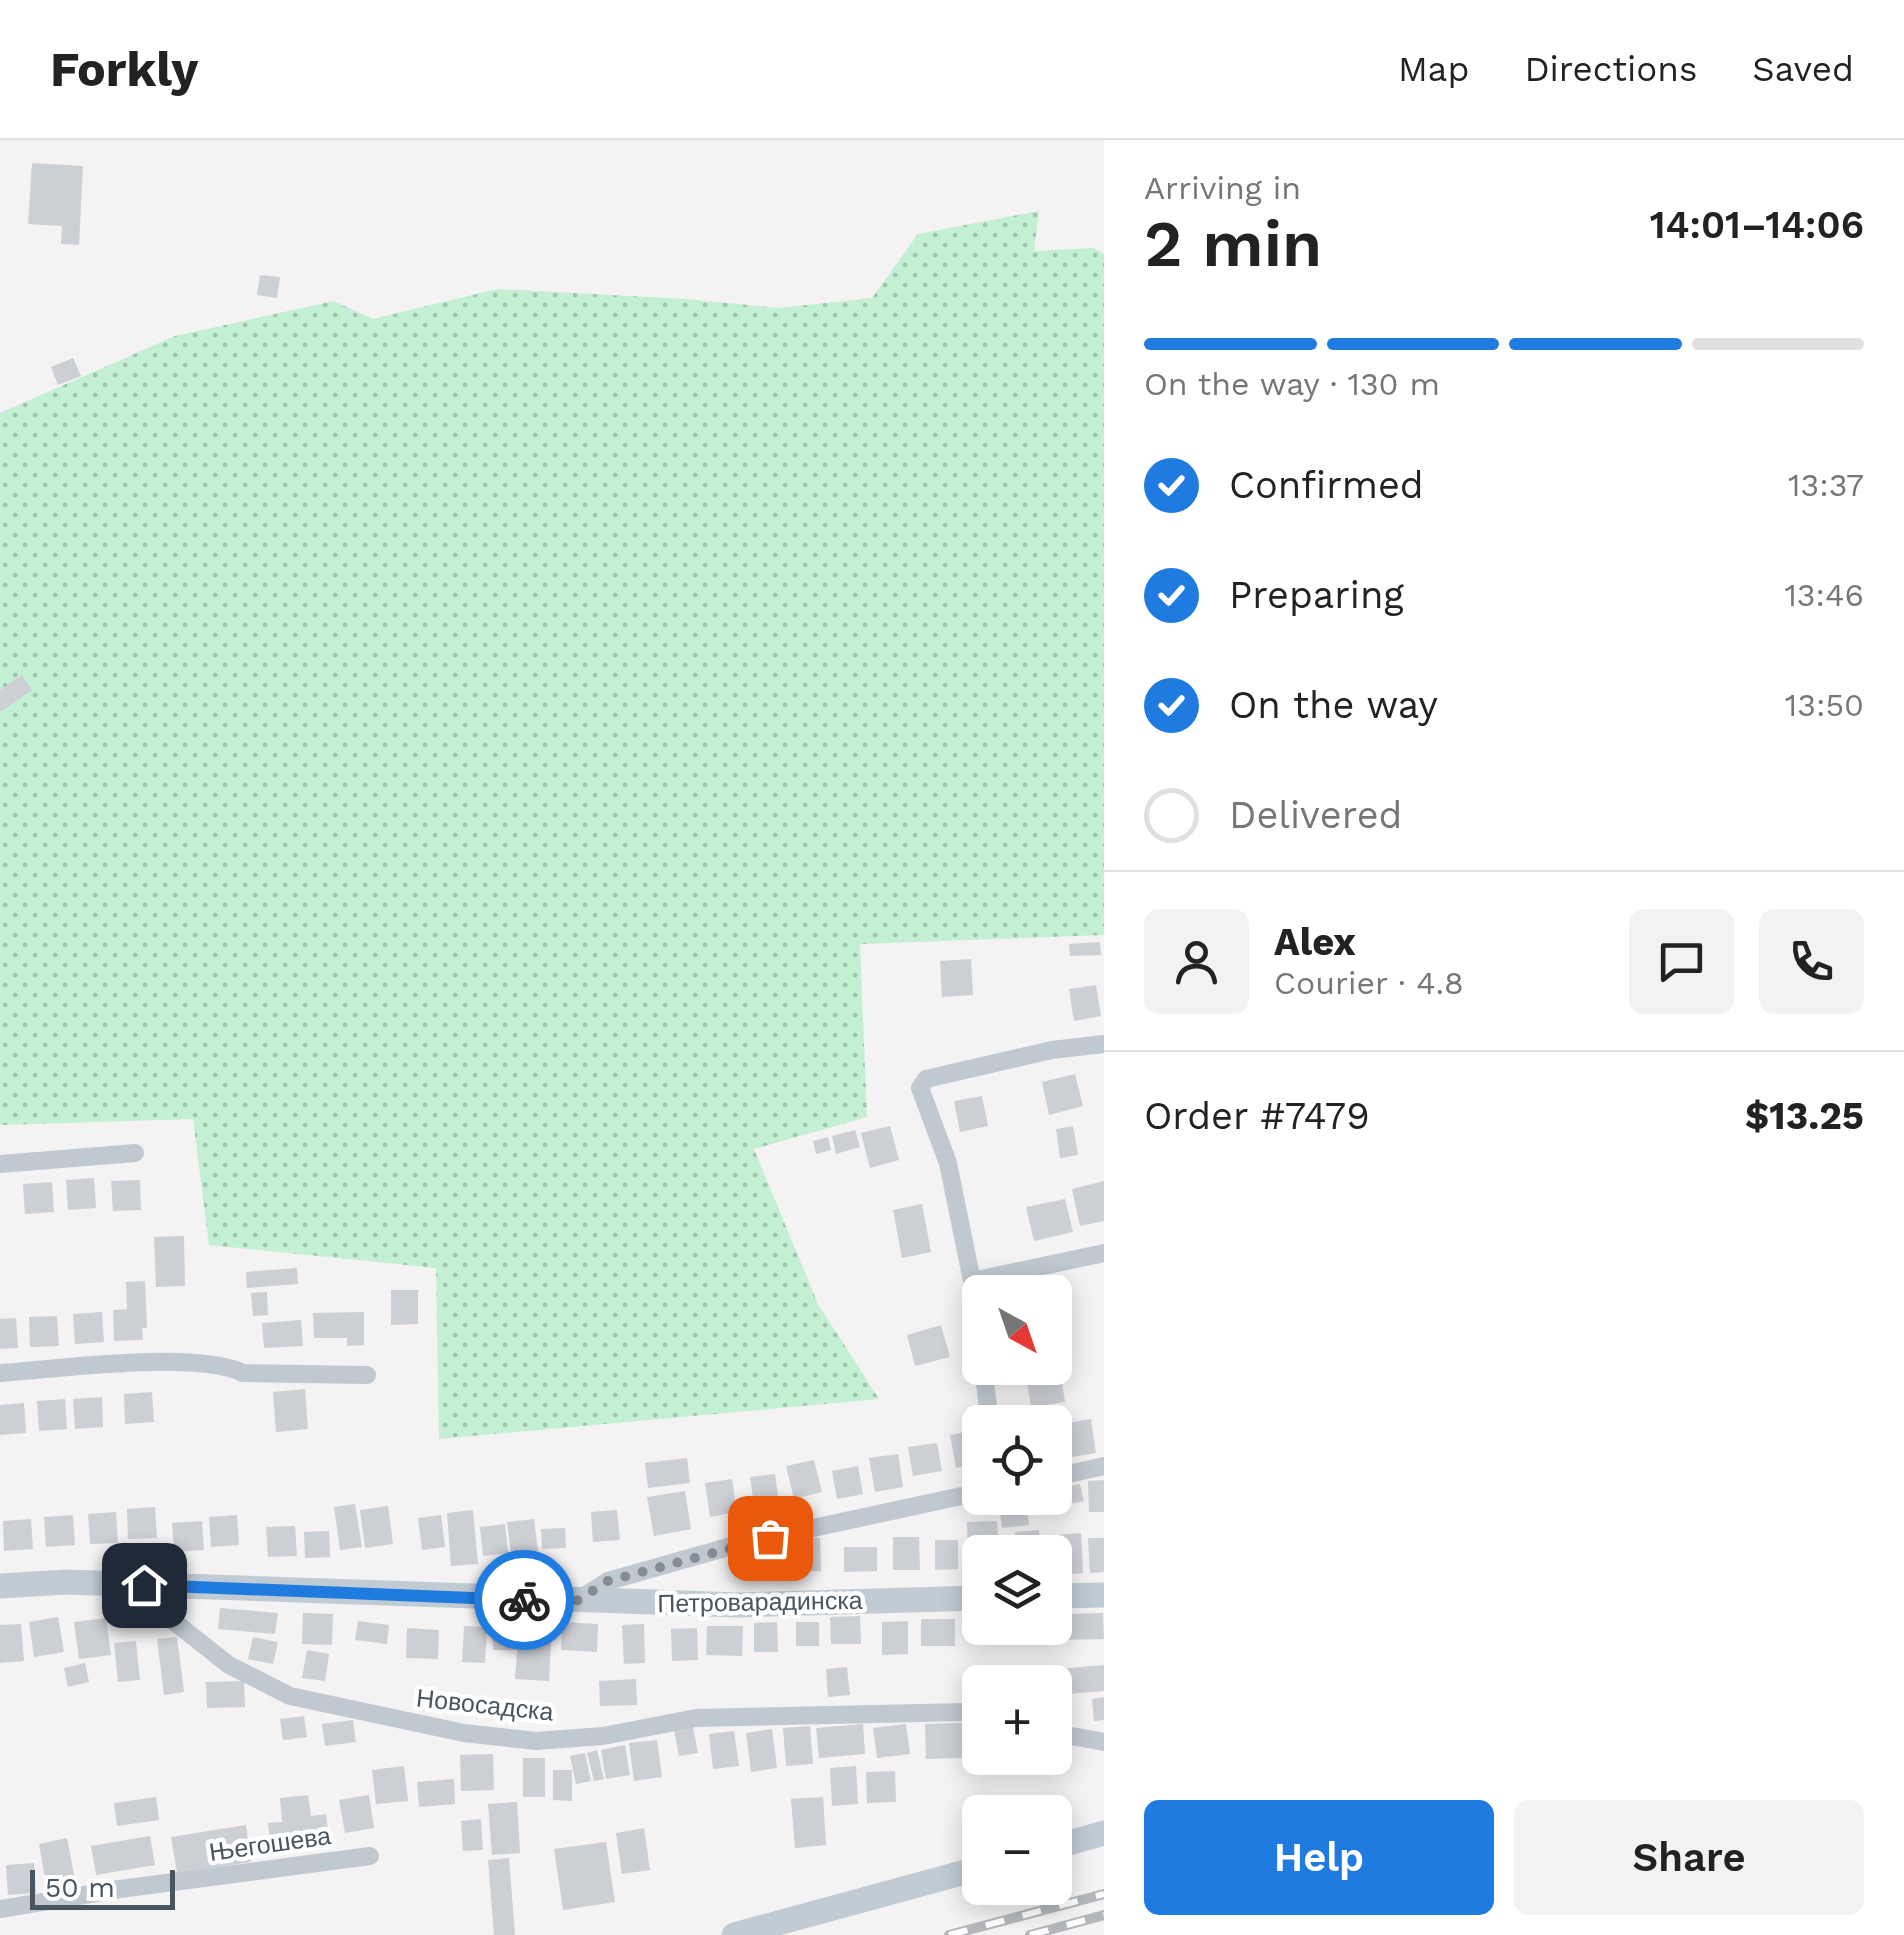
<!DOCTYPE html>
<html lang="en">
<head>
<meta charset="utf-8">
<style>
  :root { --surface:#fff; --page:#f2f2f2; --text:#222; --muted:#767676; --line:#e0e0e0; --accent:#207be0 }
  body { margin:0; font-family:"Work Sans",sans-serif; background:var(--page); color:var(--text); height:100vh; display:flex; flex-direction:column; font-size:38px; white-space:nowrap }
  * { box-sizing:border-box; margin:0 }
  p { font-size:32px; color:var(--muted) }
  .icon { flex:none; width:55px; height:55px; fill:none; stroke:currentColor; stroke-width:2; stroke-linecap:round; stroke-linejoin:round }
  .map { position:relative; flex:1; overflow:hidden }
  .drawer { display:flex; flex-direction:column; background:var(--surface); width:800px }
  .drawer>* { flex:none }
  .needle { width:65px; rotate:140deg }
  .tools { position:absolute; left:962px; top:1135px; display:grid; gap:20px }
  .tools a { display:grid; place-items:center; width:110px; height:110px; border-radius:15px; background:var(--surface); box-shadow:0 5px 25px #0003; font-size:50px }
  .scale { position:absolute; left:30px; bottom:25px; width:145px; box-sizing:border-box; padding-left:10px; border:5px solid #4a565f; border-top:0; font-size:28px; line-height:35px; white-space:nowrap; color:#4a565f; -webkit-text-stroke:8px #fff; paint-order:stroke }
  .pin { position:absolute; display:grid; place-items:center; width:85px; height:85px; color:#fff; margin:-42px; border-radius:20px; box-shadow:0 5px 15px #0006 }
  .courier { position:absolute; display:grid; place-items:center; width:100px; height:100px; margin:-50px; border:8px solid #207be0; border-radius:50%; background:#fff; color:#222; box-shadow:0 2px 12px #0007 }
  .overview em { font-style:normal; font-weight:600 }
  .overview div { display:flex; flex-direction:column-reverse }
  .overview { display:flex; align-items:center; justify-content:space-between; height:170px; padding:0 40px }
  h1 { font-size:65px; font-weight:600; line-height:75px }
  .bar { display:grid; grid-template-columns:repeat(4,1fr); gap:15px 10px; align-content:center; height:120px; padding:0 40px }
  .bar i { height:12px; border-radius:8px; background:var(--line) }
  .bar .active { background:var(--accent) }
  .bar p { grid-column:span 4 }
  .line { display:flex; align-items:center; gap:25px; padding:0 40px; border-top:2px solid var(--line) }
  .line div { flex:1 }
  .round { display:grid; place-items:center; flex:none; width:105px; height:105px; border-radius:15px; background:var(--page) }
  ol { padding:0 40px; list-style:none }
  li { display:flex; align-items:center; gap:30px; height:110px }
  li p { margin-inline-start:auto }
  li .icon { padding:10px; border-radius:50%; background:var(--accent); color:#fff; stroke-width:4 }
  li:last-child { color:var(--muted) }
  li i { width:55px; height:55px; border:5px solid var(--line); border-radius:50% }
  .action { display:flex; gap:20px; margin-top:auto; padding:20px 40px }
  .action a { flex:1; height:115px; border-radius:15px; background:var(--accent); color:#fff; font-size:40px; font-weight:600; line-height:115px; text-align:center }
  .action a+a { background:var(--page); color:var(--text) }
  header { display:flex; align-items:center; gap:60px; box-sizing:border-box; height:140px; padding:0 50px; background:var(--surface); border-bottom:2px solid var(--line) }
  header strong { font-size:48px }
  nav { display:flex; gap:55px; margin-inline-start:auto; font-size:35px }
  main { display:flex; flex:1; min-height:0 }
  .map>svg:first-child { display:block }
  .grass { fill:url(#grass-dots) }
  .building { fill:#cccfd4 }
  .lines { fill:none; stroke-linecap:round; stroke-linejoin:round }
  .street { stroke:#c0c9d0; stroke-width:18 }
  .secondary { stroke:#c0cbd4; stroke-width:25 }
  .rail-casing { stroke:#b4b7bb; stroke-width:10 }
  .rail { stroke:#fff; stroke-width:6; stroke-dasharray:19; stroke-linecap:butt }
  .done { stroke:#868d92; stroke-width:10; stroke-dasharray:0 18 }
  .route { stroke:#207be0; stroke-width:12 }
  .labels { text-anchor:middle; dominant-baseline:central; stroke-width:9; stroke-linejoin:round; paint-order:stroke }
  .street-label { font-size:25px; fill:#4a565f; stroke:#fff }
</style>
</head>
<body>
<header>
<strong>Forkly</strong>
<nav><a>Map</a><a>Directions</a><a>Saved</a></nav>
</header>
<main>
<div class="map">
<svg width="1104" height="1795" viewBox="0 0 1104 1795">
  <defs>
    <pattern id="grass-dots" width="8" height="8" patternUnits="userSpaceOnUse" patternTransform="scale(2.5)"><rect width="8" height="8" fill="#c3efd2"/><path d="M2 2h.1M6 6h.1" fill="none" stroke="#a0c4ae" stroke-width="1.8" stroke-linecap="round"/></pattern>
  </defs>
  <rect width="100%" height="100%" fill="#f4f2f2"/>
  <path class="grass" d="M1039,71l-5,40 60,-3 10,6v681l-244,9 7,173 -113,32 64,155 61,95 -440,40 -3,-171 -227,-23 -16,-126 -193,6v-712l175,-77 159,-35 39,18 124,-30 189,10 93,9 93,-10 46,-64z"/>
  <path class="building" d="M32,23l51,3 -4,79 -18,-1 1,-18 -34,-2z
    M260,135l20,2 -3,21 -20,-3z
    M73,218l8,18 -23,9 -7,-18z
    M22,535l10,15 -32,22v-22z
    M1100,802l1,13 -31,1 -1,-12z
    M971,819l2,36 -31,2 -2,-36z
    M1096,845l5,31 -27,5 -5,-32z
    M1075,934l8,32 -34,9 -7,-33z
    M982,956l6,30 -28,6 -6,-31z
    M890,986l9,34 -29,8 -9,-35z
    M1073,986l5,29 -18,3 -4,-29z
    M855,990l5,17 -24,7 -4,-18z
    M828,997l3,13 -15,4 -3,-13z
    M94,1038l2,30 -28,2 -2,-30z
    M140,1040l1,30 -28,1 -2,-30z
    M1104,1041v40l-24,5 -8,-37z
    M52,1042l2,30 -29,2 -2,-30z
    M1065,1059l8,33 -39,9 -8,-34z
    M922,1064l9,48 -29,6 -9,-48z
    M184,1096l1,50 -29,1 -2,-50z
    M297,1128l1,16 -51,4 -1,-16z
    M145,1141l2,47h-5l1,12 -29,1 -1,-31 14,-1 -1,-27z
    M391,1150h27v34l-27,1z
    M267,1152l1,23 -15,1 -2,-23z
    M102,1172l2,30 -29,2 -2,-30z
    M364,1172v33l-17,1v-8h-33l-1,-25z
    M57,1176l2,30 -29,1 -1,-30z
    M16,1178l2,30 -18,1v-30z
    M301,1180l2,26 -39,2 -2,-25z
    M941,1185l9,32 -35,9 -8,-31z
    M1061,1237l4,25 -34,5 -4,-25z
    M305,1249l3,40 -32,3 -3,-40z
    M152,1252l2,30 -29,2 -1,-30z
    M102,1257l1,30 -28,2 -2,-30z
    M65,1259l2,30 -28,2 -2,-30z
    M24,1263l2,30 -26,2v-30z
    M1091,1279l5,34 -30,5 -5,-34z
    M974,1290l6,33 -24,5 -6,-33z
    M937,1303l5,28 -29,5 -5,-29z
    M898,1314l5,33 -28,5 -6,-34z
    M687,1318l3,25 -42,5 -3,-25z
    M814,1320l8,32 -28,7 -8,-33z
    M858,1326l5,28 -26,5 -5,-28z
    M775,1334l4,28 -25,4 -4,-29z
    M732,1339l5,33 -27,5 -5,-34z
    M1104,1340v32h-15l-1,-31z
    M1080,1344l4,17 -34,7 -2,-10h7v-9z
    M685,1351l6,38 -37,7 -7,-39z
    M1026,1362l3,23 -27,3 -3,-23z
    M355,1364l7,43 -22,3 -6,-43z
    M388,1366l5,38 -28,4 -5,-38z
    M155,1367l2,31 -29,1 -1,-30z
    M473,1370l5,54 -27,2 -4,-53z
    M617,1370l3,30 -27,2 -2,-30z
    M116,1372l2,31 -28,1 -2,-30z
    M73,1375l2,30 -29,2 -2,-30z
    M237,1375l2,30 -28,2 -2,-30z
    M441,1375l4,32 -23,3 -4,-32z
    M31,1379l2,30 -29,2 -1,-30z
    M534,1379l4,32 -27,3 -4,-32z
    M202,1381l2,29 -30,2 -2,-29z
    M997,1381l2,31 -31,4 -1,-34z
    M505,1384l3,29 -25,3 -3,-29z
    M295,1386l2,30 -29,1 -2,-30z
    M565,1388l1,20 -24,1 -1,-20z
    M1039,1390l2,22h-24l-2,-20z
    M329,1391l1,26 -25,1 -1,-26z
    M1081,1393l2,40 -26,2 -2,-40z
    M893,1397h26l1,33h-27z
    M820,1398l1,33 -24,1 -2,-33z
    M1088,1398h16v34l-14,1z
    M935,1400h23v29l-23,1z
    M844,1407h33v24l-33,1z
    M782,1408l2,23 -41,4 -2,-23z
    M220,1468l58,5 -3,21 -57,-5z
    M303,1473l30,1 -1,31 -30,-1z
    M1103,1473l1,26 -41,1v-26z
    M860,1476l1,28h-30l-1,-27z
    M58,1477l6,35 -30,5 -5,-35z
    M106,1478l5,37 -32,4 -5,-37z
    M921,1479h34v27h-34z
    M358,1481l31,4 -2,19 -32,-4z
    M908,1481v33l-26,1v-33z
    M562,1482l36,2 -1,28 -36,-2z
    M777,1482l1,30h-24v-29z
    M796,1482h23v24h-23z
    M21,1484l3,37 -24,2v-38z
    M644,1484l1,39 -21,1 -2,-39z
    M464,1486l23,1 -2,36 -23,-1z
    M707,1486h36l-1,30 -36,-1z
    M407,1488l32,2 -1,29 -32,-1z
    M493,1488l23,1 -1,21h-22z
    M697,1488l1,32 -26,1 -1,-32z
    M980,1488h20v15h-20z
    M1008,1488h39v12l-38,2z
    M177,1497l7,55 -20,3 -7,-56z
    M253,1497l25,5 -5,22 -25,-5z
    M518,1499l33,2 -2,40 -34,-2z
    M136,1501l4,39 -22,2 -4,-39z
    M307,1510l22,4 -4,27 -23,-3z
    M85,1523l4,19 -21,5 -4,-19z
    M1104,1525v26l-49,4v-13h-6l-1,-12z
    M847,1527l3,28 -22,2 -2,-28z
    M636,1539l1,26 -37,1 -1,-25z
    M244,1541l1,26 -38,1 -1,-26z
    M1104,1557v23l-10,1 -2,-22z
    M304,1576l3,21 -24,3 -3,-21z
    M353,1580l3,22 -31,4 -3,-22z
    M962,1583l1,35 -37,1 -1,-35z
    M863,1584l2,30 -46,4 -3,-30z
    M906,1584l4,30 -33,4 -4,-30z
    M810,1586l3,38 -27,2 -3,-38z
    M693,1587l5,26 -19,3 -5,-26z
    M772,1589l5,39 -26,4 -5,-39z
    M734,1591l5,35 -26,3 -4,-35z
    M657,1600l5,37 -28,4 -5,-38z
    M625,1605l5,30 -24,4 -5,-29z
    M597,1610l7,29 -10,2 -7,-28z
    M585,1613l6,28 -15,3 -6,-28z
    M493,1614l1,36 -33,1 -1,-36z
    M523,1618h22v39h-22z
    M404,1626l4,35 -32,3 -4,-34z
    M856,1626l2,38 -26,2 -2,-38z
    M553,1630h19v31l-19,-1z
    M895,1631l1,31 -29,1 -1,-31z
    M454,1639l1,25 -36,3 -2,-25z
    M308,1655l3,21 15,-2 2,17 -7,1 2,12 -52,6 -3,-27 14,-1 -2,-24z
    M369,1655l5,33 -29,5 -6,-33z
    M156,1657l3,23 -42,6 -3,-23z
    M823,1657l3,48 -31,3 -4,-49z
    M517,1662l3,51 -28,2 -4,-51z
    M481,1679l2,31 -20,1 -2,-30z
    M246,1685l5,37 -74,11 -6,-36z
    M644,1688l6,42 -28,4 -6,-41z
    M150,1696l5,29 -59,10 -5,-29z
    M67,1698l9,47 -29,5 -8,-46z
    M606,1702l9,60 -52,8 -9,-61z
    M509,1718l6,77h-21l-6,-75z
    M34,1723l2,30 -28,2 -2,-30z"/>
  <g class="lines">
    <path class="street" d="M0,1024l135,-11
      M972,1141l132,-28
      M980,1204l-8,-63 -24,-118 -28,-75 6,-9 126,-29 52,-6
      M983,1228l7,54
      M0,1233c58,-4 194,-23 243,0l124,2
      M1055,1337l49,-11
      M144,1445l24,32 61,48 61,31 174,37 72,8 67,-5 93,-18 269,-6 15,5
      M581,1458l27,-17 131,-37 241,-52
      M1055,1593l49,9
      M0,1769l120,-20 250,-33"/>
    <path class="secondary" d="M0,1446l66,-4 673,23 241,-7
      M1055,1456l49,-1
      M1055,1707l49,-14
      M734,1795l246,-67"/>
    <g class="rail-casing">
      <path id="rail" d="M949,1795l155,-41
        M1030,1795l74,-20"/>
    </g>
    <use href="#rail" class="rail"/>
  </g>
  <g class="lines">
    <path class="done" d="M524,1460l51,2 33,-21 162,-43"/>
    <path class="route" d="M144,1445l380,15"/>
  </g>
  <g class="labels">
    <g class="street-label">
      <text transform="translate(760 1462) rotate(-1)">Петроварадинска</text>
      <text transform="translate(485 1565) rotate(6)">Новосадска</text>
      <text transform="translate(270 1704) rotate(-8)">Његошева</text>
    </g>
  </g>
</svg>
<div class="tools">
<a><svg class="needle" viewBox="-14 -14 28 28"><path d="M0-13l5 13h-10z" fill="#e53935"/><path d="M0 13l5-13h-10z" fill="#767676"/></svg></a>
<a><svg class="icon" aria-label="locate" viewBox="0 0 24 24"><circle cx="12" cy="12" r="6"/><path d="M12 2v4M12 18v4M2 12h4M18 12h4"/></svg></a>
<a><svg class="icon" aria-label="layers" viewBox="0 0 24 24"><path d="M12 4l9 5-9 5-9-5zM3 14l9 5 9-5"/></svg></a>
<a>+</a>
<a>−</a>
</div>
<div class="scale">50 m</div>
<div class="pin" style="left:770px;top:1398px;background:#ea580c"><svg class="icon" aria-label="bag" viewBox="0 0 24 24"><path d="M5 8h14l-1 12H6zM9 8a3 3 0 0 1 6 0"/></svg></div>
<div class="pin" style="left:144px;top:1445px;background:#1f2937"><svg class="icon" aria-label="home" viewBox="0 0 24 24"><path d="M3 11l9-7 9 7M6 9v11h12V9"/></svg></div>
<div class="courier" style="left:524px;top:1460px"><svg class="icon" aria-label="bike" viewBox="0 0 24 24"><circle cx="6" cy="16" r="4"/><circle cx="18" cy="16" r="4"/><path d="M6 16l4-8h5l3 8M10 8l3 8H6M13 5h3"/></svg></div>
</div>
<section class="drawer">
<div class="overview"><div><h1>2 min</h1><p>Arriving in</p></div><em>14:01–14:06</em></div>
<div class="bar"><i class="active"></i><i class="active"></i><i class="active"></i><i></i><p>On the way · 130 m</p></div>
<ol>
<li><svg class="icon" aria-label="check" viewBox="0 0 24 24"><path d="M5 12l5 5 9-10"/></svg>Confirmed<p>13:37</p></li>
<li><svg class="icon" aria-label="check" viewBox="0 0 24 24"><path d="M5 12l5 5 9-10"/></svg>Preparing<p>13:46</p></li>
<li><svg class="icon" aria-label="check" viewBox="0 0 24 24"><path d="M5 12l5 5 9-10"/></svg>On the way<p>13:50</p></li>
<li><i></i>Delivered</li>
</ol>
<div class="line" style="height:180px"><a class="round"><svg class="icon" aria-label="person" viewBox="0 0 24 24"><circle cx="12" cy="8" r="4"/><path d="M4 21q1-7 8-7t8 7"/></svg></a><div><b>Alex</b><p>Courier · 4.8</p></div><a class="round"><svg class="icon" aria-label="chat" viewBox="0 0 24 24"><path d="M4 5h16v11H9l-5 4z"/></svg></a><a class="round"><svg class="icon" aria-label="phone" viewBox="0 0 24 24"><path d="M5 4h4l2 5-3 2q2 4 5 5l2-3 5 2v4C11 20 4 13 5 4z"/></svg></a></div>
<div class="line" style="height:130px"><div>Order #7479</div><b>$13.25</b></div>
<div class="action"><a>Help</a><a>Share</a></div>
</section>
</main>
</body>
</html>
